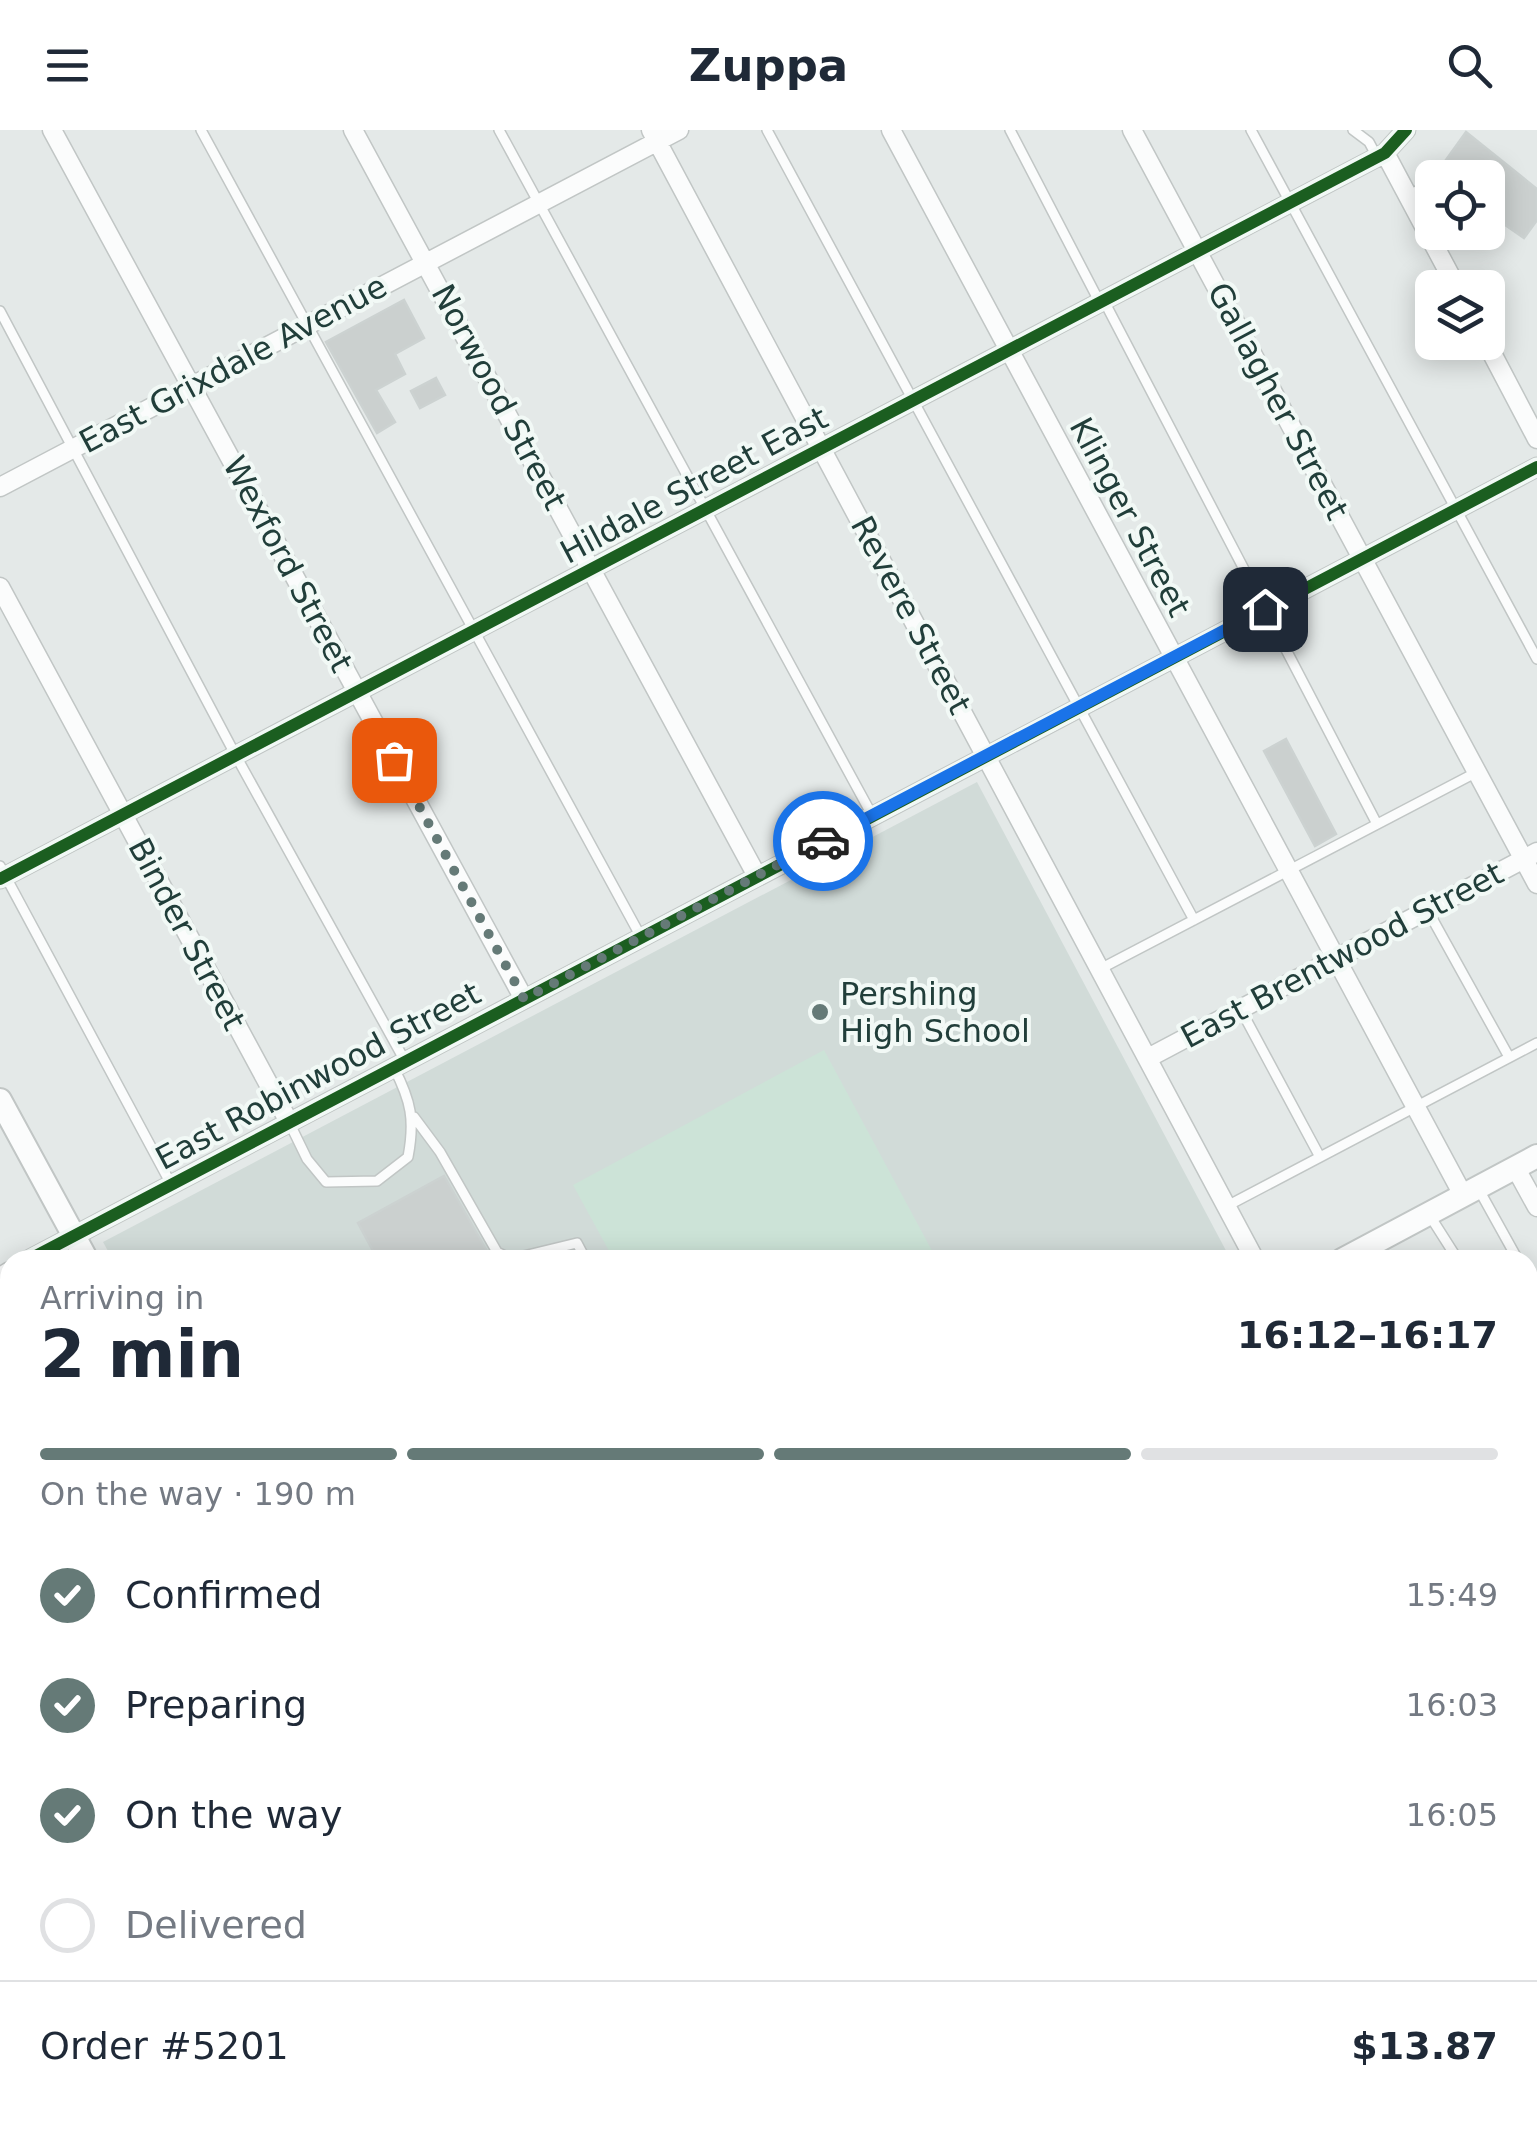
<!DOCTYPE html>
<html lang="en">
<head>
<meta charset="utf-8">
<style>
  :root { --surface:#fff; --page:#f6f6f7; --text:#1f2937; --muted:#747a83; --line:#e0e1e3; --accent:#657a77 }
  body { margin:0; font-family:"DejaVu Sans",sans-serif; background:var(--page); color:var(--text); height:100vh; display:flex; flex-direction:column; font-size:38px; white-space:nowrap }
  * { box-sizing:border-box; margin:0 }
  p { font-size:32px; color:var(--muted) }
  .icon { flex:none; width:55px; height:55px; fill:none; stroke:currentColor; stroke-width:2; stroke-linecap:round; stroke-linejoin:round }
  .map { position:relative; flex:1; overflow:hidden }
  .sheet { position:absolute; left:0px; top:1120px; width:1538px; height:880px; display:flex; flex-direction:column; background:var(--surface); border-radius:30px 30px 0 0; box-shadow:0 5px 25px #0003 }
  .sheet>* { flex:none }
  .fabs { position:absolute; left:1415px; top:30px; display:grid; gap:20px }
  .fabs a { display:grid; place-items:center; width:90px; height:90px; border-radius:15px; background:var(--surface); box-shadow:0 5px 25px #0003; font-size:50px }
  .pin { position:absolute; display:grid; place-items:center; width:85px; height:85px; color:#fff; margin:-42px; border-radius:20px; box-shadow:0 5px 15px #0006 }
  .courier { position:absolute; display:grid; place-items:center; width:100px; height:100px; margin:-50px; border:8px solid #1a73e8; border-radius:50%; background:#fff; color:#222; box-shadow:0 2px 12px #0007 }
  .overview em { font-style:normal; font-weight:600 }
  .overview div { display:flex; flex-direction:column-reverse }
  .overview { display:flex; align-items:center; justify-content:space-between; height:170px; padding:0 40px }
  h1 { font-size:65px; font-weight:600; line-height:75px }
  .bar { display:grid; grid-template-columns:repeat(4,1fr); gap:15px 10px; align-content:center; height:120px; padding:0 40px }
  .bar i { height:12px; border-radius:8px; background:var(--line) }
  .bar .active { background:var(--accent) }
  .bar p { grid-column:span 4 }
  .line { display:flex; align-items:center; gap:25px; padding:0 40px; border-top:2px solid var(--line) }
  .line div { flex:1 }
  ol { padding:0 40px; list-style:none }
  li { display:flex; align-items:center; gap:30px; height:110px }
  li p { margin-inline-start:auto }
  li .icon { padding:10px; border-radius:50%; background:var(--accent); color:#fff; stroke-width:4 }
  li:last-child { color:var(--muted) }
  li i { width:55px; height:55px; border:5px solid var(--line); border-radius:50% }
  header { display:flex; justify-content:space-between; align-items:center; height:130px; padding:0 40px; background:var(--surface); font-size:45px; font-weight:600 }
  .map>svg:first-child { display:block }
  .built { fill:#d1dbd8 }
  .green { fill:#cce3d7 }
  .building { fill:#cbd0cf; stroke:#ccd2d1; stroke-width:2.5 }
  .lines { fill:none; stroke-linecap:round; stroke-linejoin:round }
  .service-casing { stroke:#c1c6c5; stroke-width:12 }
  .minor-casing { stroke:#c1c6c5; stroke-width:21 }
  .tertiary-casing { stroke:#c1c6c5; stroke-width:26 }
  .service { stroke:#fbfcfc; stroke-width:9 }
  .minor { stroke:#fbfcfc; stroke-width:18 }
  .tertiary { stroke:#fbfcfc; stroke-width:22 }
  .cycleway-casing { stroke:#f2f9f6; stroke-width:19 }
  .cycleway { stroke:#1b5e20; stroke-width:12 }
  .done { stroke:#657a77; stroke-width:10; stroke-dasharray:0 18 }
  .route { stroke:#1a73e8; stroke-width:12 }
  .poi-dot { fill:#657a77; stroke:#f2f9f6; stroke-width:4 }
  .labels { text-anchor:middle; dominant-baseline:central; stroke-width:8; stroke-linejoin:round; paint-order:stroke }
  .street-label { font-size:32px; fill:#213e3a; stroke:#f2f9f6 }
  .poi-label { font-size:32px; fill:#213e3a; stroke:#f2f9f6; text-anchor:start }
</style>
</head>
<body>
<header><svg class="icon" aria-label="menu" viewBox="0 0 24 24"><path d="M4 6h16M4 12h16M4 18h16"/></svg>Zuppa<svg class="icon" aria-label="search" viewBox="0 0 24 24"><circle cx="10" cy="10" r="6"/><path d="M15 15l6 6"/></svg></header>
<div class="map">
<svg width="1537" height="2000" viewBox="0 0 1537 2000">
  <rect width="100%" height="100%" fill="#e4e9e8"/>
  <path class="built" d="M977,652l254,478h-1118l-10,-18z"/>
  <path class="green" d="M824,920l113,210h-323l-41,-75z"/>
  <path class="building" d="M1466,2l71,57v31l-13,18 -36,-25v-35h-55z
    M404,170l20,38 -29,16 10,20 -29,16 19,32 -18,11 -51,-91z
    M436,248l9,17 -25,13 -9,-17z
    M1286,609l50,95 -21,12 -51,-95z
    M444,1046l48,84h-114l-20,-37z"/>
  <g class="lines">
    <g class="service-casing">
      <path id="service" d="M201,0l440,807
        M499,0l373,685
        M767,0l427,790
        M1010,0l90,173
        M1251,0l286,529
        M1353,0l16,12 8,15
        M1408,66l16,-9
        M1104,171l273,523
        M0,181l236,445 169,305
        M0,736l171,318
        M1428,781l81,146
        M1100,839l377,-197
        M1241,880l79,147
        M414,987l26,35 57,100 14,7 66,-16 9,17
        M289,992l18,37 19,23 51,-1 31,-24c7,-37 3,-56 -14,-89
        M1478,1058l40,72
        M1227,1076l310,-163
        M1430,1086l28,44
        M1528,1163l9,-6
        M0,1209l10,19
        M1528,1292l9,18
        M0,1690l7,11
        M1528,1750l9,17
        M0,1890l10,-5
        M170,1990l5,10
        M422,1990l5,10
        M677,1990l6,10
        M913,1990l6,10
        M1157,1990l6,10
        M1405,1990l6,10"/>
    </g>
    <g class="minor-casing">
      <path id="minor" d="M52,0l472,869
        M353,0l404,746
        M651,0l604,1130
        M891,0l572,1065
        M1132,0l405,754
        M1385,23l72,135
        M1486,212l51,97
        M0,357l679,-357
        M0,457l289,535
        M0,749l1385,-726 21,-23
        M1148,928l389,-206
        M1515,1037l22,40
        M28,1130l1509,-793
        M0,1147l10,-6
        M0,1445l10,19
        M1528,1514l9,17
        M1528,1879l9,-5
        M0,1952l10,19
        M1528,1970l9,18
        M20,1990l6,10
        M299,1990l6,10
        M800,1990l6,10
        M1039,1990l6,10
        M1296,2000l19,-10"/>
    </g>
    <g class="tertiary-casing">
      <path id="tertiary" d="M0,970l87,160
        M1342,1130l195,-104
        M0,1833l10,-6
        M553,1990l6,10"/>
    </g>
    <use href="#service" class="service"/>
    <use href="#minor" class="minor"/>
    <use href="#tertiary" class="tertiary"/>
    <g class="cycleway-casing">
      <path id="cycleway" d="M0,749l1385,-726 21,-23
        M28,1130l1509,-793"/>
    </g>
    <use href="#cycleway" class="cycleway"/>
  </g>
  <g class="lines">
    <path class="done" d="M394,630l130,239 299,-158"/>
    <path class="route" d="M823,711l442,-232"/>
  </g>
  <circle class="poi-dot" cx="820" cy="882" r="10"/>
  <g class="labels">
    <g class="street-label">
      <text transform="translate(233 234) rotate(-28)">East Grixdale Avenue</text>
      <text transform="translate(499 267) rotate(62)">Norwood Street</text>
      <text transform="translate(1278 271) rotate(62)">Gallagher Street</text>
      <text transform="translate(694 355) rotate(-28)">Hildale Street East</text>
      <text transform="translate(1130 387) rotate(62)">Klinger Street</text>
      <text transform="translate(288 434) rotate(62)">Wexford Street</text>
      <text transform="translate(911 485) rotate(62)">Revere Street</text>
      <text transform="translate(187 804) rotate(62)">Binder Street</text>
      <text transform="translate(1342 825) rotate(-28)">East Brentwood Street</text>
      <text transform="translate(318 946) rotate(-28)">East Robinwood Street</text>
    </g>
    <g class="poi-label">
      <text x="840" y="864">Pershing<tspan x="840" dy="37">High School</tspan></text>
    </g>
  </g>
</svg>
<div class="fabs">
<a><svg class="icon" aria-label="locate" viewBox="0 0 24 24"><circle cx="12" cy="12" r="6"/><path d="M12 2v4M12 18v4M2 12h4M18 12h4"/></svg></a>
<a><svg class="icon" aria-label="layers" viewBox="0 0 24 24"><path d="M12 4l9 5-9 5-9-5zM3 14l9 5 9-5"/></svg></a>
</div>
<div class="pin" style="left:394px;top:630px;background:#ea580c"><svg class="icon" aria-label="bag" viewBox="0 0 24 24"><path d="M5 8h14l-1 12H6zM9 8a3 3 0 0 1 6 0"/></svg></div>
<div class="pin" style="left:1265px;top:479px;background:#1f2937"><svg class="icon" aria-label="home" viewBox="0 0 24 24"><path d="M3 11l9-7 9 7M6 9v11h12V9"/></svg></div>
<div class="courier" style="left:823px;top:711px"><svg class="icon" aria-label="car" viewBox="0 0 24 24"><path d="M5 17H2v-5l4-1 3-4h7l3 4 3 1v5h-3M9 17h6M6 11h13"/><circle cx="7" cy="17" r="2"/><circle cx="17" cy="17" r="2"/></svg></div>
<section class="sheet">
<div class="overview"><div><h1>2 min</h1><p>Arriving in</p></div><em>16:12–16:17</em></div>
<div class="bar"><i class="active"></i><i class="active"></i><i class="active"></i><i></i><p>On the way · 190 m</p></div>
<ol>
<li><svg class="icon" aria-label="check" viewBox="0 0 24 24"><path d="M5 12l5 5 9-10"/></svg>Confirmed<p>15:49</p></li>
<li><svg class="icon" aria-label="check" viewBox="0 0 24 24"><path d="M5 12l5 5 9-10"/></svg>Preparing<p>16:03</p></li>
<li><svg class="icon" aria-label="check" viewBox="0 0 24 24"><path d="M5 12l5 5 9-10"/></svg>On the way<p>16:05</p></li>
<li><i></i>Delivered</li>
</ol>
<div class="line" style="height:130px"><div>Order #5201</div><b>$13.87</b></div>
</section>
</div>
</body>
</html>
